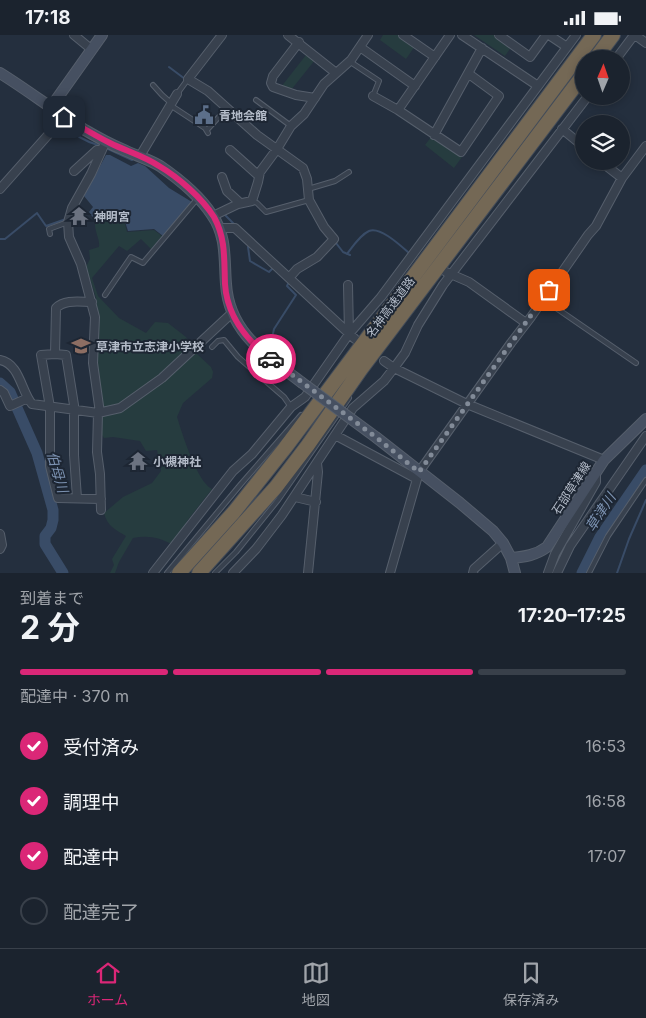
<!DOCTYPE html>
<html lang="ja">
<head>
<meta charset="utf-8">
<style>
  :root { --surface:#1b232e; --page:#242b36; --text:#f1f3f6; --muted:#a0a4aa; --line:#39404a; --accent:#db2777 }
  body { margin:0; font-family:Inter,"Noto Sans JP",sans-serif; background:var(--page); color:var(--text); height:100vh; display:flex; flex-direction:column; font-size:19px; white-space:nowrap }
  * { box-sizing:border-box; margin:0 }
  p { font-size:16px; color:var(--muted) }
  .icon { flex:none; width:28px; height:28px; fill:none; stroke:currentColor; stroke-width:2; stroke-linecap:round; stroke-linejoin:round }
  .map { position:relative; height:538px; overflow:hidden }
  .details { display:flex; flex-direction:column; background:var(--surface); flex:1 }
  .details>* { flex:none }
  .needle { width:32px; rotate:2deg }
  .controls { position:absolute; left:575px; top:15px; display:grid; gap:10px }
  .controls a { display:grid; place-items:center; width:55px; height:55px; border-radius:50%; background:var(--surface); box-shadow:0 2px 8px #0003,0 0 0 1px var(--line); font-size:25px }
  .pin { position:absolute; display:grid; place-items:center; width:42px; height:42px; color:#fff; margin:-21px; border-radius:10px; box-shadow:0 2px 8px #0006 }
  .courier { position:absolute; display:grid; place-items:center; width:50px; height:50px; margin:-25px; border:4px solid #db2777; border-radius:50%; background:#fff; color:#222; box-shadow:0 1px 6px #0007 }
  .head em { font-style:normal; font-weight:700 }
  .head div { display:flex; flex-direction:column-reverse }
  .head { display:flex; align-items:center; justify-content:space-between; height:85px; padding:0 20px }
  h1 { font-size:32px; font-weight:700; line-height:38px }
  .bar { display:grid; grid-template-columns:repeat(4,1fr); gap:8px 5px; align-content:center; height:60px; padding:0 20px }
  .bar i { height:6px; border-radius:4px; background:var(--line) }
  .bar .selected { background:var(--accent) }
  .bar p { grid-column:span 4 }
  ol { padding:0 20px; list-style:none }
  li { display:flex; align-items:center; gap:15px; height:55px }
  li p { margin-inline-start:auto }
  li .icon { padding:5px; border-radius:50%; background:var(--accent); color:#fff; stroke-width:4 }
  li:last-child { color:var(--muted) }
  li i { width:28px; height:28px; border:2px solid var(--line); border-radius:50% }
  .status { display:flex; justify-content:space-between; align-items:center; height:35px; padding:0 25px; background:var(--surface); direction:ltr }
  .status svg { height:14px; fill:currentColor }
  .menu { display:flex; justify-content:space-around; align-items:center; height:70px; border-top:1px solid var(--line); background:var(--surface); font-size:14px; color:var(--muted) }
  .menu a { display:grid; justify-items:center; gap:2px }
  .menu .selected { color:var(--accent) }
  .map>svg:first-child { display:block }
  .green { fill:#263c3f }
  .water { fill:#394c67 }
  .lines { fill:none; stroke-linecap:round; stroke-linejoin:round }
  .stream { stroke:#394c67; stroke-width:2 }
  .river { stroke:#394c67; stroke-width:11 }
  .lane-casing { stroke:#565f6c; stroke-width:6 }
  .street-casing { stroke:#565f6c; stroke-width:10 }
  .secondary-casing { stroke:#565f6c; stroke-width:12 }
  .highway-casing { stroke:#434c59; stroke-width:16 }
  .lane { stroke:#38414e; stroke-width:4 }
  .street { stroke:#38414e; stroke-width:8 }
  .secondary { stroke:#465061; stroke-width:10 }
  .highway { stroke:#746855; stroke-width:14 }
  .secondary-bridge-casing { stroke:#565f6c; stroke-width:12; stroke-linecap:butt }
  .secondary-bridge { stroke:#465061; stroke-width:10 }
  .done { stroke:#828b98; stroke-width:5; stroke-dasharray:0 9 }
  .route { stroke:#db2777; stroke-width:6 }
  .labels { text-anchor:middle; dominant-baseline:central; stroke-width:4; stroke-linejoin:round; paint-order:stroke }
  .poi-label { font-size:12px; font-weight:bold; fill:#b4bcc9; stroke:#1d2633; text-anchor:start }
  .street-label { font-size:12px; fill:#b4bcc9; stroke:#1d2633 }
  .water-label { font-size:14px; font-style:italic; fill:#7c92b1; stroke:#1d2633 }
</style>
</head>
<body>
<div class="status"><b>17:18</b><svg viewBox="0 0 49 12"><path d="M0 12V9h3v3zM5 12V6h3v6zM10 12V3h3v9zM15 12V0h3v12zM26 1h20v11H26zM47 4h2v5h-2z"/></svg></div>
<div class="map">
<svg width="646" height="538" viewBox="0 0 646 538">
  <rect width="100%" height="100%" fill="#242f3e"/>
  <path class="green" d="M383,0h15l17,11 -9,13 -26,-19z
    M474,0h20l18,11 -7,10z
    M306,20l9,5 -24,30 -10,-3z
    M432,101l30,21 -8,11 -29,-23z
    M119,177h3l5,20 27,-2 8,6 -11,13 -10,-10 -14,12 -8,-5 -27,32 6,18 21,22 27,15 9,-11 13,1 18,14 11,17 14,13 2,5 -1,6 -29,25 -6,14c5,16 20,65 35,72l-25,32 -1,6 -13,18c-13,-8 -26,-10 -40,-7l-14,24 -4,11h-5l4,-8 -2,-6 14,-23c-10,-6 -19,-10 -22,-23l19,-16 29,-14 9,-12 -4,-21 -11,1 -6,-10 -27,-4 -9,1 -2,-3 -5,-64 -1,-21 2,-21 -2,-31 -10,-31 4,-8 -1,-9 10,-3c1,-8 -4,-14 -4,-23l12,-3z"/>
  <path class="water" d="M106,120h4l21,11 7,-3 7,3 24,22 23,14 -29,34 -9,-7 -26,2 -6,-19c-6,0 -17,8 -25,11l-8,-11 4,-5 -9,-11z"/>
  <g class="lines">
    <path class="stream" d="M169,32l16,12
      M63,88c10,12 23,19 38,23
      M106,113l26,12
      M223,178l13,13
      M0,204h5l32,-26 9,13 20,-7
      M249,208l-1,4 2,14 19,11 4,-4
      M336,208l7,9 7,3
      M347,219c6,-8 13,-19 22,-23 11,-5 32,15 40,22
      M270,312l4,-18 22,-34 -9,-9 2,-4 -2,-1
      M617,538l12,-34 17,-39"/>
    <path class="river" d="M0,348l10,9 27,61 16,57v10l-2,8 -6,8v8l18,29
      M582,538l18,-36 46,-67"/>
    <g class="lane-casing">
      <path id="lane" d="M349,26l30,20 -6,15
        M153,50l9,10 9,8
        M177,59l11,-15
        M256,65l35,26
        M170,70l35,23 3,5
        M207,95l20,-22
        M308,154l27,-8 14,-9
        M252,166l5,2 9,9 43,-12
        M50,199l-1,-5 19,-7
        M105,260l26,-38 12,6 54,-64
        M543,264l93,64
        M212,312l6,-6 6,-1 14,17 46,40 7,10
        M167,538l74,-89 60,-69
        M215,538l21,-21 42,-52 71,-102
        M589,538l19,-37 38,-56"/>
    </g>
    <g class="street-casing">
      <path id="street" d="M74,0l17,14
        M222,0l-34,44 20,12 49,44 46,33 4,11 2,21 15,27 10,12 -17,18 -20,12 -8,9
        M288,0l48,38
        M403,0l32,22
        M462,0l76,51
        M499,0l31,22 16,-22
        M549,0l18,12
        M635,0l11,8
        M299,7l-26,34 -2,7 2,4 23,8 19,3
        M360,12l55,39
        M616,24l18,-24
        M373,61l25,14 63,42 38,-56 -30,-22
        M398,75l52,-75
        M562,94l22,18
        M434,100l48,-87
        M230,115l29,26
        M140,121l37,-62
        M600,126l22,17
        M74,136l23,-21h5
        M222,142l5,14 13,12
        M0,154l64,-72
        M213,181l25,-12 14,-3 6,-19 2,-10 17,-23 14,-23 13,-12 20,-30 27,-24 17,-25
        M219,193h16l120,111
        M446,237l23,10 57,41
        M348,250l1,49
        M55,319l1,-46c9,-9 24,-6 36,-6
        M0,325c20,4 21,31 32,44l66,9 22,-5 42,-30 70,-65
        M384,326l10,7 73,36 137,56
        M0,355l4,3 6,13 18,-8
        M98,378l-1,39 3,22 1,36
        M100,378l-7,-50 2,-46 -14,-53 -12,-27 -1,-15 4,-14 19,-34 15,-33
        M335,400l82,44
        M295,462l21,5
        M77,463l-3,-43v-50l-8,-50 -11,-1 -14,1 9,52v59l8,32 43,1
        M0,499l2,11 -2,4
        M153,538l80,-102 19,-17 39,-47 14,-10 44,-63 32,-37 195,-262
        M233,538l23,-24 26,-34 71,-107 31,-27 10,-13 11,-15 13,-28 25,-40 145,-189
        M308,538l10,-101 -1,-9
        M390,538l29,-101 92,-129 20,-26 57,-82 8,-9 26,-48 24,-32
        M473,538l1,-4 29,-26
        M548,538l7,-19 41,-72v-10
        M557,538l13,-27 76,-110"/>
    </g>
    <g class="secondary-casing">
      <path id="secondary" d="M0,38c29,18 56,39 85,57 12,7 24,14 37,19 12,6 26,10 38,17 19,13 39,29 52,49 15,21 12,45 14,69 3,49 40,71 75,98
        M51,72l51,-72
        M377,403l83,65 33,28 10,12 8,15 4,15
        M511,523c14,-1 25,-3 36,-11l57,-87 42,-41"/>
    </g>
    <g class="highway-casing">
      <path id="highway" d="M595,24l18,-24
        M179,538l55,-61 51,-64 309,-413
        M199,538l77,-86 32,-42 53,-76 223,-295"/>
    </g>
    <use href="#lane" class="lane"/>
    <use href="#street" class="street"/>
    <use href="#secondary" class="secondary"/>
    <use href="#highway" class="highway"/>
    <g class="secondary-bridge-casing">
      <path id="secondary-bridge" d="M301,347l76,56"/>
    </g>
    <use href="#secondary-bridge" class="secondary-bridge"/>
  </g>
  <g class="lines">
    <path class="done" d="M271,324l106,79 42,34 130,-182"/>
    <path class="route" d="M64,82c15,9 30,18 46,26 16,8 34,13 49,23 19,11 43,32 55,51 12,22 10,43 11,67 2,32 21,56 46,75"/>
  </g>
  <defs>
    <g id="civic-bare" transform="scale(1.5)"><path d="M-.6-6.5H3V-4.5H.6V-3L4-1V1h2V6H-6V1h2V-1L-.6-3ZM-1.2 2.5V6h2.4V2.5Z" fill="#5c6f8a" stroke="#1d2633" stroke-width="2.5" paint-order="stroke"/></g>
    <g id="temple-bare" transform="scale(1.5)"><path d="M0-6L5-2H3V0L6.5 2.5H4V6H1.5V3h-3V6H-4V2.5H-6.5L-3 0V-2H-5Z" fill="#6b7280" stroke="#1d2633" stroke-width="2.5" paint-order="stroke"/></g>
    <g id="school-bare" transform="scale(1.5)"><path d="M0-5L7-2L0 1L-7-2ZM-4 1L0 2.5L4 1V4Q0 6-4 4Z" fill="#8d6e63" stroke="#1d2633" stroke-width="2.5" paint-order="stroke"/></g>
  </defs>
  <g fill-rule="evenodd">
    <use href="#civic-bare" x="204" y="80"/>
    <use href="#temple-bare" x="79" y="181"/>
    <use href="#school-bare" x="81" y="311"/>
    <use href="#temple-bare" x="138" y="426"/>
  </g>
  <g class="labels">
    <g class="poi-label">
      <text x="219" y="80">青地会館</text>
      <text x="94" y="181">神明宮</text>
      <text x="96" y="311">草津市立志津小学校</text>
      <text x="153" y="426">小槻神社</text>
    </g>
    <g class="street-label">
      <text transform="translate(390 272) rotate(-53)">名神高速道路</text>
      <text transform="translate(571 453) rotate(-57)">石部草津線</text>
    </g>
    <g class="water-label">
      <text transform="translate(58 437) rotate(74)">伯母川</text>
      <text transform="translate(600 477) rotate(-57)">草津川</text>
    </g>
  </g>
</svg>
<div class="controls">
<a><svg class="needle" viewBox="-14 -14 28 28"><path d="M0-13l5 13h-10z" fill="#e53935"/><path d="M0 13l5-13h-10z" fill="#a0a4aa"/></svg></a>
<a><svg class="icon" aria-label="layers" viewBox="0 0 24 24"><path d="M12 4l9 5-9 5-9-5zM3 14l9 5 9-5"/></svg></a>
</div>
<div class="pin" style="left:549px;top:255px;background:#ea580c"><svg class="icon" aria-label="bag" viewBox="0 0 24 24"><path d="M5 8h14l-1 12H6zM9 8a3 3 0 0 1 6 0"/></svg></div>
<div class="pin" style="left:64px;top:82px;background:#1f2937"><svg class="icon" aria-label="home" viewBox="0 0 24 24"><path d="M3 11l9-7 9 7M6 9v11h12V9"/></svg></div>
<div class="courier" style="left:271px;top:324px"><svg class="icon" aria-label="car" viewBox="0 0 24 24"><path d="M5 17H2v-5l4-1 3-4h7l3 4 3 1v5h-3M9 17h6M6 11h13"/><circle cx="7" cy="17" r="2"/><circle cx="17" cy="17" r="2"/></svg></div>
</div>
<section class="details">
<div class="head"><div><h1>2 分</h1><p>到着まで</p></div><em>17:20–17:25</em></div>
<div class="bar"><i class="selected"></i><i class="selected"></i><i class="selected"></i><i></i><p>配達中 · 370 m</p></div>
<ol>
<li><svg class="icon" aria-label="check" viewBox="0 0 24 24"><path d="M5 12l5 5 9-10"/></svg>受付済み<p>16:53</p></li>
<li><svg class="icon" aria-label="check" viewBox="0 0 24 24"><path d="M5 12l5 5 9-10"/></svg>調理中<p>16:58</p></li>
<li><svg class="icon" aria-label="check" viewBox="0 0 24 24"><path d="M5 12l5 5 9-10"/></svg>配達中<p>17:07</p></li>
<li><i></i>配達完了</li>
</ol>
</section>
<nav class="menu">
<a class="selected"><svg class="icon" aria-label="home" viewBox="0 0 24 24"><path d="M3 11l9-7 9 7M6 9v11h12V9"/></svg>ホーム</a>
<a><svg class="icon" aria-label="map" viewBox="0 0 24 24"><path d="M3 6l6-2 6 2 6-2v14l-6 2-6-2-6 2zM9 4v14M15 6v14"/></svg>地図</a>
<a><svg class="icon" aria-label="saved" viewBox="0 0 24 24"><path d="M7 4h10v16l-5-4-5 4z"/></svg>保存済み</a>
</nav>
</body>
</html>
